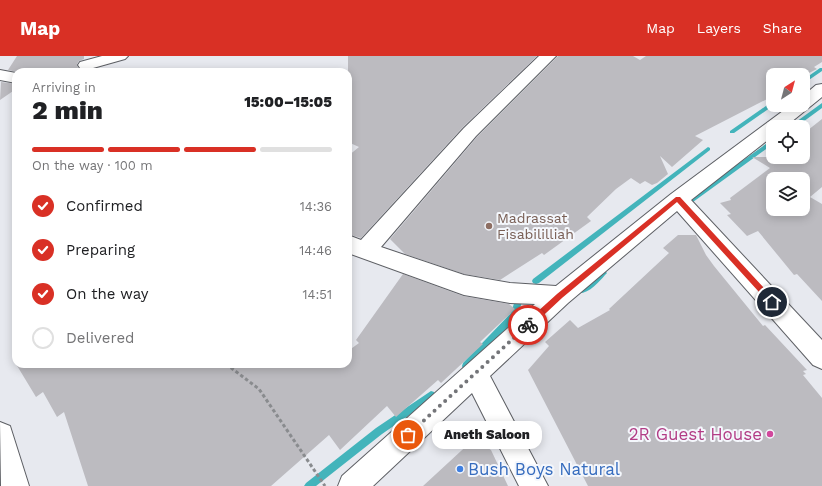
<!DOCTYPE html>
<html lang="en">
<head>
<meta charset="utf-8">
<style>
  :root { --surface:#fff; --page:#f2f2f2; --text:#202124; --muted:#757577; --line:#e0e0e0; --accent:#d93025 }
  body { margin:0; font-family:"Work Sans",sans-serif; background:var(--page); color:var(--text); height:100vh; display:flex; flex-direction:column; font-size:15px; white-space:nowrap }
  * { box-sizing:border-box; margin:0 }
  p { font-size:13px; color:var(--muted) }
  .icon { flex:none; width:22px; height:22px; fill:none; stroke:currentColor; stroke-width:2; stroke-linecap:round; stroke-linejoin:round }
  .map { position:relative; flex:1; overflow:hidden }
  .panel { position:absolute; left:12px; top:12px; width:340px; height:300px; display:flex; flex-direction:column; background:var(--surface); border-radius:12px; box-shadow:0 2px 10px #0003 }
  .panel>* { flex:none }
  .needle { width:26px; rotate:36deg }
  .fabs { position:absolute; left:766px; top:12px; display:grid; gap:8px }
  .fabs a { display:grid; place-items:center; width:44px; height:44px; border-radius:8px; background:var(--surface); box-shadow:0 2px 10px #0003; font-size:20px }
  .pin { position:absolute; display:grid; place-items:center; width:34px; height:34px; color:#fff; margin:-17px; border:2px solid #fff; border-radius:50%; box-shadow:0 1px 4px #0007 }
  .courier { position:absolute; display:grid; place-items:center; width:40px; height:40px; margin:-20px; border:3px solid #d93025; border-radius:50%; background:#fff; color:#222; box-shadow:0 1px 5px #0007 }
  .bubble { position:absolute; height:28px; border-radius:12px; background:var(--surface); box-shadow:0 2px 10px #0003; font-size:13px; font-weight:800; line-height:28px; text-align:center }
  .headline em { font-style:normal; font-weight:800 }
  .headline div { display:flex; flex-direction:column-reverse }
  .headline { display:flex; align-items:center; justify-content:space-between; height:68px; padding:0 20px }
  h1 { font-size:26px; font-weight:800; line-height:30px }
  .bar { display:grid; grid-template-columns:repeat(4,1fr); gap:6px 4px; align-content:center; height:48px; padding:0 20px }
  .bar i { height:5px; border-radius:3px; background:var(--line) }
  .bar .selected { background:var(--accent) }
  .bar p { grid-column:span 4 }
  ol { padding:0 20px; list-style:none }
  li { display:flex; align-items:center; gap:12px; height:44px }
  li p { margin-inline-start:auto }
  li .icon { padding:4px; border-radius:50%; background:var(--accent); color:#fff; stroke-width:4 }
  li:last-child { color:var(--muted) }
  li i { width:22px; height:22px; border:2px solid var(--line); border-radius:50% }
  header { display:flex; align-items:center; gap:24px; box-sizing:border-box; height:56px; padding:0 20px; background:var(--accent); color:#fff }
  header strong { font-size:19px }
  nav { display:flex; gap:22px; margin-inline-start:auto; font-size:14px }
  .map>svg:first-child { display:block }
  .lines { fill:none; stroke-linecap:round; stroke-linejoin:round }
  .stream { fill:#43b4bb; fill-rule:evenodd }
  .building { fill:#bcbbc0; fill-rule:evenodd }
  .street-casing { stroke:#5d5f64; stroke-width:2 }
  .path { stroke:#898b8e; stroke-width:3; stroke-dasharray:3.5 2.5; stroke-linecap:butt }
  .street { fill:#fff; fill-rule:evenodd }
  .route { fill:#d93025 }
  .done { stroke:#747579; stroke-width:4; stroke-dasharray:0 7.2 }
  .education-dot { fill:#8d6e63; stroke:#f4f7fc; stroke-width:1.5 }
  .hotel-dot { fill:#d1479c; stroke:#f4f7fc; stroke-width:1.5 }
  .shop-dot { fill:#3f7fe0; stroke:#f4f7fc; stroke-width:1.5 }
  .labels { text-anchor:middle; dominant-baseline:central; stroke-width:4; stroke-linejoin:round; paint-order:stroke }
  .education-label { font-size:14px; fill:#785e54; stroke:#f4f7fc; text-anchor:start }
  .near-hotel-label { font-size:17px; fill:#b23c85; stroke:#f4f7fc; text-anchor:end }
  .near-shop-label { font-size:17px; fill:#366cbe; stroke:#f4f7fc; text-anchor:start }
</style>
</head>
<body>
<header>
<strong>Map</strong>
<nav><a>Map</a><a>Layers</a><a>Share</a></nav>
</header>
<div class="map">
<svg width="822" height="430" viewBox="0 0 822 430">
  <rect width="100%" height="100%" fill="#e7e9ef"/>
  <g class="lines">
    <path class="stream" d="M820,12h2v3l-19,13v-4z
      M773,45l1,4 -40,28h-4v-2z
      M822,47v5l-26,19h-7z
      M773,83v5l-80,58 3,4 -1,2h-4l-5,-6 1,-2z
      M708,91l2,1v2l-171,133 -3,1 -3,-1 -1,-2 1,-2z
      M603,214l2,1 2,2 -2,2c-6,7 -17,20 -28,18l-1,-2 1,-2 11,-6 13,-12z
      M519,240l3,1 1,2 -6,18 -48,52 -3,1 -3,-1 -1,-3 1,-3 48,-50 5,-16z
      M431,335l3,1 1,3 -1,3 -52,36 -66,52h-12l2,-3 70,-55z"/>
  </g>
  <path class="building" d="M17,0h67v3l-5,2 -2,3 1,4 -24,4h-37l-9,-2z
    M348,0h189l-74,71 -102,111 -13,-4v-78l11,-9 -11,-5z
    M558,0h75l7,4 6,-4h176v6l-8,5 3,2 -14,7 -30,-1v21l-78,40 8,4 -31,27 -12,-11 8,18 -11,9 -5,2 -7,-4 -5,3 -9,-6 -15,11 -29,28 4,4 -47,34 -2,-2 -42,27 -36,-6 -59,-20 -15,-15 87,-102z
    M1,26l15,2v5l-16,11z
    M822,63v68l-12,10 12,7v97l-25,-27 -3,1 -36,-44 -11,5 -20,-21 4,-1 -11,-11 11,-3 -1,-2 40,-30 -18,-11h51v-23zM773,123h30v30h-30z
    M678,179h18l10,20 8,11 49,60 2,-1 42,45 -4,1 3,3 -3,1 19,23v88h-234l-60,-116 21,-24 -4,-4 25,-22 8,8 32,-18 -1,-1 60,-56 -6,-5z
    M403,218l60,22 46,8 6,5 -35,33 3,2 -42,39 -3,-3 -42,37 -9,-11 -47,44 -11,-15 -58,51h-183l-24,-74 -7,5 -14,-25 -7,5 -20,-33h332v-13l11,-8 -3,-3z
    M474,383l17,11 17,36h-85z"/>
  <g class="lines">
    <g class="street-casing">
      <path id="street" d="M102,0h26l-3,3 -39,11 -6,-2 -2,-3 2,-3z
        M539,0h17l-80,80 -95,111 83,28 46,8 46,3 115,-92 120,-89h12v-9l13,-11 6,-1v13l-37,30h-12v9l-82,64 131,140v29l-9,-4 -136,-154 -109,92 -78,73 58,110h-29l-47,-93 -99,93h-35l4,-10 193,-172 -25,-1 -46,-8 -116,-42v-18l13,5 103,-112z
        M0,14l16,3v10l-16,-3z
        M0,366l10,4 19,60h-28z"/>
    </g>
    <path class="path" d="M226,308l33,25 66,97"/>
    <use href="#street" class="street"/>
  </g>
  <path class="route" d="M676,141h4l95,103v4h-5l-93,-102 -115,96 -31,29h-5v-5l31,-28z"/>
  <g class="lines">
    <path class="done" d="M408,379l120,-110"/>
  </g>
  <circle class="education-dot" cx="489" cy="170" r="4"/>
  <circle class="hotel-dot" cx="770" cy="378" r="4"/>
  <circle class="shop-dot" cx="460" cy="413" r="4"/>
  <g class="labels">
    <g class="education-label">
      <text x="497" y="162">Madrassat<tspan x="497" dy="16">Fisabililliah</tspan></text>
    </g>
    <g class="near-hotel-label">
      <text x="762" y="378">2R Guest House</text>
    </g>
    <g class="near-shop-label">
      <text x="468" y="413">Bush Boys Natural</text>
    </g>
  </g>
</svg>
<div class="fabs">
<a><svg class="needle" viewBox="-14 -14 28 28"><path d="M0-13l5 13h-10z" fill="#e53935"/><path d="M0 13l5-13h-10z" fill="#757577"/></svg></a>
<a><svg class="icon" aria-label="locate" viewBox="0 0 24 24"><circle cx="12" cy="12" r="6"/><path d="M12 2v4M12 18v4M2 12h4M18 12h4"/></svg></a>
<a><svg class="icon" aria-label="layers" viewBox="0 0 24 24"><path d="M12 4l9 5-9 5-9-5zM3 14l9 5 9-5"/></svg></a>
</div>
<div class="pin" style="left:408px;top:379px;background:#ea580c"><svg class="icon" aria-label="bag" viewBox="0 0 24 24"><path d="M5 8h14l-1 12H6zM9 8a3 3 0 0 1 6 0"/></svg></div>
<div class="pin" style="left:772px;top:246px;background:#1f2937"><svg class="icon" aria-label="home" viewBox="0 0 24 24"><path d="M3 11l9-7 9 7M6 9v11h12V9"/></svg></div>
<div class="courier" style="left:528px;top:269px"><svg class="icon" aria-label="bike" viewBox="0 0 24 24"><circle cx="6" cy="16" r="4"/><circle cx="18" cy="16" r="4"/><path d="M6 16l4-8h5l3 8M10 8l3 8H6M13 5h3"/></svg></div>
<div class="bubble" style="left:432px;top:365px;width:110px">Aneth Saloon</div>
<section class="panel">
<div class="headline"><div><h1>2 min</h1><p>Arriving in</p></div><em>15:00–15:05</em></div>
<div class="bar"><i class="selected"></i><i class="selected"></i><i class="selected"></i><i></i><p>On the way · 100 m</p></div>
<ol>
<li><svg class="icon" aria-label="check" viewBox="0 0 24 24"><path d="M5 12l5 5 9-10"/></svg>Confirmed<p>14:36</p></li>
<li><svg class="icon" aria-label="check" viewBox="0 0 24 24"><path d="M5 12l5 5 9-10"/></svg>Preparing<p>14:46</p></li>
<li><svg class="icon" aria-label="check" viewBox="0 0 24 24"><path d="M5 12l5 5 9-10"/></svg>On the way<p>14:51</p></li>
<li><i></i>Delivered</li>
</ol>
</section>
</div>
</body>
</html>
